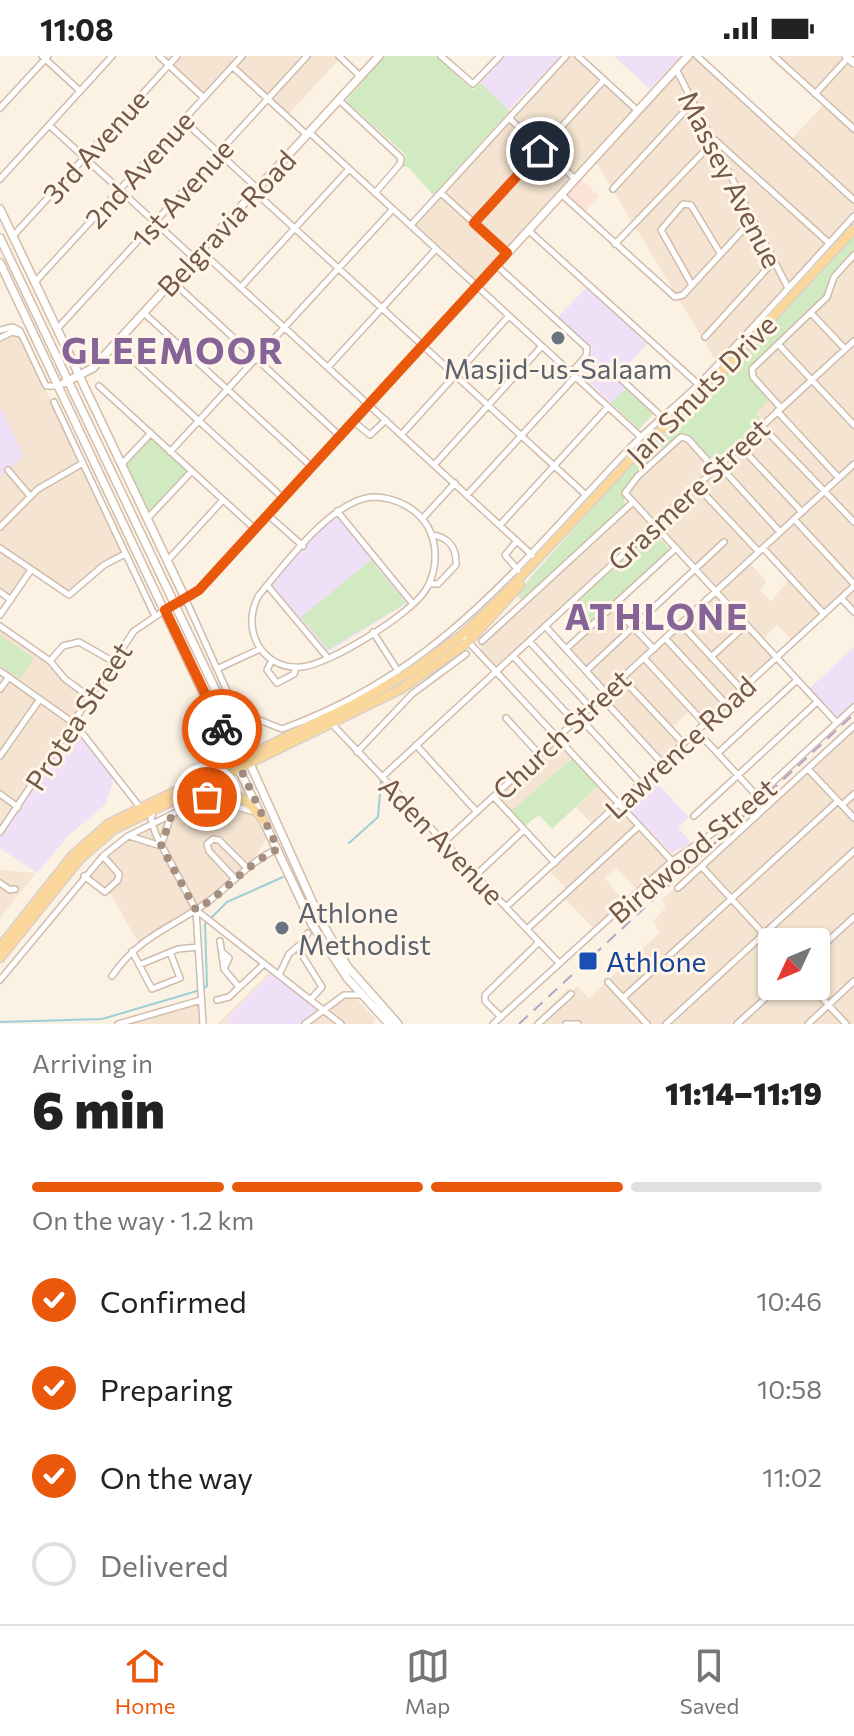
<!DOCTYPE html>
<html lang="en">
<head>
<meta charset="utf-8">
<style>
  :root { --surface:#fff; --page:#f2f2f2; --text:#222; --muted:#767676; --line:#e0e0e0; --accent:#ea580c }
  body { margin:0; font-family:Commissioner,sans-serif; background:var(--page); color:var(--text); height:100vh; display:flex; flex-direction:column; font-size:30px; white-space:nowrap }
  * { box-sizing:border-box; margin:0 }
  p { font-size:26px; color:var(--muted) }
  .icon { flex:none; width:44px; height:44px; fill:none; stroke:currentColor; stroke-width:2; stroke-linecap:round; stroke-linejoin:round }
  .map { position:relative; height:968px; overflow:hidden }
  .drawer { display:flex; flex-direction:column; background:var(--surface); flex:1 }
  .drawer>* { flex:none }
  .needle { width:52px; rotate:226deg }
  .buttons { position:absolute; left:758px; top:872px; display:grid; gap:16px }
  .buttons a { display:grid; place-items:center; width:72px; height:72px; border-radius:8px; background:var(--surface); box-shadow:0 2px 6px #0004; font-size:40px }
  .pin { position:absolute; display:grid; place-items:center; width:68px; height:68px; color:#fff; margin:-34px; border:4px solid #fff; border-radius:50%; box-shadow:0 2px 8px #0007 }
  .courier { position:absolute; display:grid; place-items:center; width:80px; height:80px; margin:-40px; border:6px solid #ea580c; border-radius:50%; background:#fff; color:#222; box-shadow:0 2px 10px #0007 }
  .summary em { font-style:normal; font-weight:800 }
  .summary div { display:flex; flex-direction:column-reverse }
  .summary { display:flex; align-items:center; justify-content:space-between; height:136px; padding:0 32px }
  h1 { font-size:52px; font-weight:800; line-height:60px }
  .bar { display:grid; grid-template-columns:repeat(4,1fr); gap:12px 8px; align-content:center; height:96px; padding:0 32px }
  .bar i { height:10px; border-radius:6px; background:var(--line) }
  .bar .current { background:var(--accent) }
  .bar p { grid-column:span 4 }
  ol { padding:0 32px; list-style:none }
  li { display:flex; align-items:center; gap:24px; height:88px }
  li p { margin-inline-start:auto }
  li .icon { padding:8px; border-radius:50%; background:var(--accent); color:#fff; stroke-width:4 }
  li:last-child { color:var(--muted) }
  li i { width:44px; height:44px; border:4px solid var(--line); border-radius:50% }
  .status { display:flex; justify-content:space-between; align-items:center; height:56px; padding:0 40px; background:var(--surface); direction:ltr }
  .status svg { height:22px; fill:currentColor }
  .dock { display:flex; justify-content:space-around; align-items:center; height:112px; border-top:2px solid var(--line); background:var(--surface); font-size:22px; color:var(--muted) }
  .dock a { display:grid; justify-items:center; gap:4px }
  .dock .current { color:var(--accent) }
  .map>svg:first-child { display:block }
  .residential { fill:#f4e4d1; fill-rule:evenodd }
  .commercial { fill:#fde2d7 }
  .education { fill:#efe0f8 }
  .green { fill:#d2eac2 }
  .lines { fill:none; stroke-linecap:round; stroke-linejoin:round }
  .stream { stroke:#9ecfd7; stroke-width:2 }
  .street-casing { stroke:#d0bcad; stroke-width:8 }
  .secondary-casing { stroke:#d3bcaa; stroke-width:10 }
  .primary-casing { stroke:#d8d0cc; stroke-width:11 }
  .street { stroke:#fff; stroke-width:5 }
  .secondary { stroke:#fff; stroke-width:7 }
  .primary { stroke:#fbd79b; stroke-width:8 }
  .rail { stroke:#b5a2c5; stroke-width:2; stroke-dasharray:12 8; stroke-linecap:butt }
  .done { stroke:#a48e7f; stroke-width:8; stroke-dasharray:0 14.4 }
  .route { stroke:#ea580c; stroke-width:10 }
  .worship-dot { fill:#6b7280; stroke:#fff6e9; stroke-width:3 }
  .transit-dot { fill:#1a4fb4; stroke:#fff6e9; stroke-width:3 }
  .labels { text-anchor:middle; dominant-baseline:central; stroke-width:6; stroke-linejoin:round; paint-order:stroke }
  .street-label { font-size:28px; fill:#745849; stroke:#fff6e9 }
  .worship-label { font-size:28px; fill:#5b616d; stroke:#fff6e9 }
  .transit-label { font-size:28px; fill:#164399; stroke:#fff6e9; text-anchor:start }
  .district-label { font-size:36px; font-weight:bold; letter-spacing:2px; fill:#866498; stroke:#fff6e9 }
</style>
</head>
<body>
<div class="status"><b>11:08</b><svg viewBox="0 0 49 12"><path d="M0 12V9h3v3zM5 12V6h3v6zM10 12V3h3v9zM15 12V0h3v12zM26 1h20v11H26zM47 4h2v5h-2z"/></svg></div>
<div class="map">
<svg width="854" height="968" viewBox="0 0 854 968">
  <rect width="100%" height="100%" fill="#fcf2e3"/>
  <path class="residential" d="M159,0h183l-55,60 -54,-50 -29,31z
    M567,0h11l59,55 51,-55h9l93,85 35,-38 -51,-47h72l8,7v154l-136,147 -124,-205 -117,127 -66,-61z
    M854,198v360l-13,-14 -47,42 -17,-17 -16,16 16,17 -72,66 -14,-14 -21,19 14,15 -22,20 -61,-66 5,-5 -40,-44 48,-44 40,43 61,-56 -61,-66 -158,145 -16,-18 2,-12 151,-138 -7,-14 58,-52 32,32 39,-56 -4,-41zM763,492l28,29 -20,24 -11,-11 7,-8 -18,-20z
    M18,277l107,221 -37,25 -16,16 -41,-25 -20,30 -11,-8v-254z
    M0,570l34,23 57,49 -91,134z
    M854,670v298h-322l37,-36 3,3 5,-5 12,12 71,-66 -7,-11 13,-14 -4,-7zM772,886h44v44h-44z
    M558,682l16,18 -65,57 -15,-16z
    M600,728l72,78 -33,30 -23,-24 -12,10 22,25 -30,28 -33,-34 5,-6 -20,-22 46,-43 -18,-19z
    M205,742l46,13 7,6 9,20 -14,24 -51,45 -43,22 -20,16 -30,-53 -25,-15 44,-40z
    M0,814l36,3 -36,45z
    M272,914l50,39 22,-14h9l23,25 -4,4h-155z
    M201,944l2,24h-85z"/>
  <path class="commercial" d="M580,123l19,17 -15,16 -18,-17z"/>
  <path class="education" d="M505,0h56l-53,55 -28,-28z
    M614,0h67l-31,33z
    M587,231l61,56 -33,35 38,36 -14,15 -61,-57 15,-23 -35,-32z
    M0,350l24,50 -24,20z
    M335,458l74,88 -81,50 -57,-69z
    M854,591v58l-16,15 -29,-31z
    M75,668l40,50 -9,30 -37,31 -32,38 -37,-25v-16z
    M652,722l37,39 -11,10 13,16 -19,10 -46,-46v-5z
    M272,917l46,37 -16,14h-71l-5,-5z"/>
  <path class="green" d="M384,0h52l37,34 7,-7 30,28 -77,84 -25,-28h-5l3,-12 -60,-54z
    M854,178v18l-21,23 -7,20 -77,75 1,7 20,22 -14,14 7,9 -47,44 -25,-27 -11,-4 -56,53 1,19 -102,94 -7,-7 113,-128 100,-97z
    M626,333l27,25 -14,15 -28,-26z
    M151,380l37,35 -41,42 -22,-48z
    M653,475l18,19 -80,73 -17,-19z
    M371,504l35,43 -78,47 -27,-33z
    M0,579l34,23 -14,21 -20,-14z
    M572,702l26,28 -46,43 -13,-14 -14,11 -14,-15z"/>
  <g class="lines">
    <path class="stream" d="M349,787l29,-26 3,-36
      M203,932l4,-2 -2,-62 22,-22 56,-25
      M0,966l102,-3 95,-28"/>
    <g class="street-casing">
      <path id="street" d="M42,0l38,35
        M159,0l45,42
        M339,0l21,20
        M441,0l32,28 27,-28
        M578,0l60,55
        M697,0l157,144
        M774,0l80,73
        M233,11l74,68
        M676,13l112,219
        M815,38l33,-36
        M339,44l62,58 -1,6 -25,29
        M0,52l48,-52
        M509,62l66,61
        M183,64l75,69
        M49,69l145,133
        M309,76l332,305
        M0,123l112,-123
        M613,133l80,-87
        M255,136l331,303
        M441,137l66,60
        M561,138l114,103 8,-2 69,-75
        M474,167l130,-143
        M411,169l155,-169
        M528,174l170,154
        M13,180l164,-180
        M615,188l100,-104 114,103
        M201,195l331,304
        M496,209l91,83 -1,8 -15,17
        M172,225l168,155
        M35,226l207,-226
        M692,229l-31,-55 22,-26 8,1 29,48
        M241,231l108,-118
        M144,257l168,154
        M811,257l34,36
        M57,273l250,-273
        M0,274l13,-3 7,4 26,55h12
        M705,281l68,-75
        M0,282l12,-6 8,2
        M115,288l168,154
        M778,288l76,81
        M328,311l108,-118
        M622,324l40,37
        M99,330l156,143
        M54,346l101,214
        M781,352l-28,-31 -1,-8 75,-72 7,-20 20,-22
        M777,355l62,67
        M354,366l16,13 16,-15
        M762,370l92,96
        M401,379l108,-119
        M740,390l62,66
        M170,396l223,-243
        M121,409l30,-32
        M434,409l108,-119
        M719,409l61,67
        M715,413l-27,-30 -7,-2 -43,39 -13,17 212,230
        M8,414l22,26
        M697,430l62,66
        M467,439l108,-118
        M372,441c24,0 49,12 59,36 7,19 5,41 -6,58 -16,24 -96,74 -124,76 -40,3 -61,-39 -42,-72 26,-31 72,-94 113,-98z
        M337,455l76,93
        M268,459l35,31
        M147,463l45,-48
        M422,463l33,-36
        M794,463l60,65
        M500,469l108,-118
        M0,471l38,-38 45,-26
        M517,485l-12,14 13,15
        M0,492l69,47 35,-30 21,-11
        M763,492l61,66
        M167,505l56,-61
        M429,528h9l18,-19c1,-16 -7,-29 -25,-30
        M267,529l60,72
        M0,536l11,8
        M841,542l13,14
        M186,544l50,111 46,18c158,-57 234,-162 345,-278 23,-25 51,-46 75,-70 52,-54 102,-110 152,-165
        M613,550l41,43
        M0,559l31,-45
        M681,568l61,66
        M0,570l50,35 15,18 26,19
        M545,570l61,67
        M373,576l25,39
        M462,579l210,226
        M665,582l61,66
        M482,585l150,-138
        M529,585l61,66
        M566,593l109,-100
        M513,600l62,66
        M711,601l35,-32
        M644,602l61,66
        M272,604l-5,10 10,13 17,-9 2,-7
        M50,605l13,-15 16,-4 35,20
        M217,613l43,-20
        M0,615l75,53 64,82
        M586,615l138,-129
        M622,622l61,65
        M0,633l9,-12
        M601,641l61,66
        M579,661l61,66
        M506,662l33,36
        M331,667l228,240
        M697,675l61,66
        M416,689l61,67
        M357,696l55,-58 54,-40
        M718,697l79,-73
        M0,700l40,-57
        M808,713l46,49
        M382,721l472,-436
        M0,738l18,13
        M494,741l61,66
        M842,749l12,-11
        M154,754l-3,9 5,16 40,75 145,114
        M694,760l123,-114
        M0,776l134,-201 31,-21
        M129,780l32,10 10,-31
        M444,786l410,-378
        M702,811l70,76
        M476,819l48,-45
        M84,820l21,16 13,-12 1,-6 -16,-18
        M235,823l-26,-28 -2,-7 6,-5 6,1 27,27
        M0,827l10,7 5,-1
        M678,832l176,-162
        M506,851l348,-321
        M196,855l7,113
        M527,873l112,-103
        M220,885l4,28 15,18
        M297,891l25,40 -12,13
        M132,895l20,38 28,-11 -10,-26
        M222,896l7,6 -5,11
        M816,896l38,-35
        M139,909l39,-16 20,-2
        M279,919l10,-21 14,-12 5,-9
        M112,920c28,-41 60,-48 97,-75 24,-18 40,-39 68,-52
        M0,924l103,-124 25,-20 77,-38 46,13
        M608,926l39,42
        M811,930l35,38
        M623,942l215,-197
        M217,944l12,-3 35,-33
        M501,961l-16,-16v-6l54,-53
        M118,968l83,-24
        M305,968l39,-29h17
        M493,968l179,-163 60,-41 122,-113
        M538,968l33,-30
        M566,968h12
        M666,968l188,-173
        M737,968l42,-38
        M808,968l46,-43"/>
    </g>
    <g class="secondary-casing">
      <path id="secondary" d="M846,0l8,7
        M0,153l186,391
        M0,182l237,497 84,186 26,45 51,58
        M0,207l313,663 35,53 41,45
        M64,327l29,-15 286,-312
        M174,550l25,-16 489,-534"/>
    </g>
    <g class="primary-casing">
      <path id="primary" d="M201,733c30,-3 45,9 63,32
        M0,891l72,-91 36,-32 248,-121 59,-34 47,-34 35,-33 135,-144 91,-88 131,-141
        M0,902l79,-98 34,-30 288,-141 67,-47 52,-57"/>
    </g>
    <use href="#street" class="street"/>
    <use href="#secondary" class="secondary"/>
    <use href="#primary" class="primary"/>
    <path class="rail" d="M519,968l335,-310"/>
  </g>
  <g class="lines">
    <path class="done" d="M207,741l-35,17 -11,32 35,64c30,-18 50,-46 82,-61l-56,-120"/>
    <path class="route" d="M222,673l-57,-119 34,-20 308,-337 -33,-30 66,-72"/>
  </g>
  <g class="worship-dot">
    <circle cx="558" cy="282" r="8"/>
    <circle cx="282" cy="872" r="8"/>
  </g>
  <rect class="transit-dot" x="578" y="895" width="20" height="20" rx="4"/>
  <g class="labels">
    <g class="street-label">
      <text transform="translate(95 90) rotate(-48)">3rd Avenue</text>
      <text transform="translate(139 113) rotate(-48)">2nd Avenue</text>
      <text transform="translate(731 123) rotate(63)">Massey Avenue</text>
      <text transform="translate(182 137) rotate(-48)">1st Avenue</text>
      <text transform="translate(226 167) rotate(-47)">Belgravia Road</text>
      <text transform="translate(701 333) rotate(-45)">Jan Smuts Drive</text>
      <text transform="translate(688 438) rotate(-43)">Grasmere Street</text>
      <text transform="translate(78 660) rotate(-57)">Protea Street</text>
      <text transform="translate(561 678) rotate(-43)">Church Street</text>
      <text transform="translate(680 691) rotate(-43)">Lawrence Road</text>
      <text transform="translate(442 784) rotate(46)">Aden Avenue</text>
      <text transform="translate(692 794) rotate(-40)">Birdwood Street</text>
    </g>
    <g class="worship-label">
      <text x="558" y="312">Masjid-us-Salaam</text>
      <text x="298" y="856" text-anchor="start">Athlone<tspan x="298" dy="32">Methodist</tspan></text>
    </g>
    <g class="transit-label">
      <text x="606" y="905">Athlone</text>
    </g>
    <g class="district-label">
      <text x="173" y="293">GLEEMOOR</text>
      <text x="657" y="559">ATHLONE</text>
    </g>
  </g>
</svg>
<div class="buttons">
<a><svg class="needle" viewBox="-14 -14 28 28"><path d="M0-13l5 13h-10z" fill="#e53935"/><path d="M0 13l5-13h-10z" fill="#767676"/></svg></a>
</div>
<div class="pin" style="left:207px;top:741px;background:#ea580c"><svg class="icon" aria-label="bag" viewBox="0 0 24 24"><path d="M5 8h14l-1 12H6zM9 8a3 3 0 0 1 6 0"/></svg></div>
<div class="pin" style="left:540px;top:95px;background:#1f2937"><svg class="icon" aria-label="home" viewBox="0 0 24 24"><path d="M3 11l9-7 9 7M6 9v11h12V9"/></svg></div>
<div class="courier" style="left:222px;top:673px"><svg class="icon" aria-label="bike" viewBox="0 0 24 24"><circle cx="6" cy="16" r="4"/><circle cx="18" cy="16" r="4"/><path d="M6 16l4-8h5l3 8M10 8l3 8H6M13 5h3"/></svg></div>
</div>
<section class="drawer">
<div class="summary"><div><h1>6 min</h1><p>Arriving in</p></div><em>11:14–11:19</em></div>
<div class="bar"><i class="current"></i><i class="current"></i><i class="current"></i><i></i><p>On the way · 1.2 km</p></div>
<ol>
<li><svg class="icon" aria-label="check" viewBox="0 0 24 24"><path d="M5 12l5 5 9-10"/></svg>Confirmed<p>10:46</p></li>
<li><svg class="icon" aria-label="check" viewBox="0 0 24 24"><path d="M5 12l5 5 9-10"/></svg>Preparing<p>10:58</p></li>
<li><svg class="icon" aria-label="check" viewBox="0 0 24 24"><path d="M5 12l5 5 9-10"/></svg>On the way<p>11:02</p></li>
<li><i></i>Delivered</li>
</ol>
</section>
<nav class="dock">
<a class="current"><svg class="icon" aria-label="home" viewBox="0 0 24 24"><path d="M3 11l9-7 9 7M6 9v11h12V9"/></svg>Home</a>
<a><svg class="icon" aria-label="map" viewBox="0 0 24 24"><path d="M3 6l6-2 6 2 6-2v14l-6 2-6-2-6 2zM9 4v14M15 6v14"/></svg>Map</a>
<a><svg class="icon" aria-label="saved" viewBox="0 0 24 24"><path d="M7 4h10v16l-5-4-5 4z"/></svg>Saved</a>
</nav>
</body>
</html>
